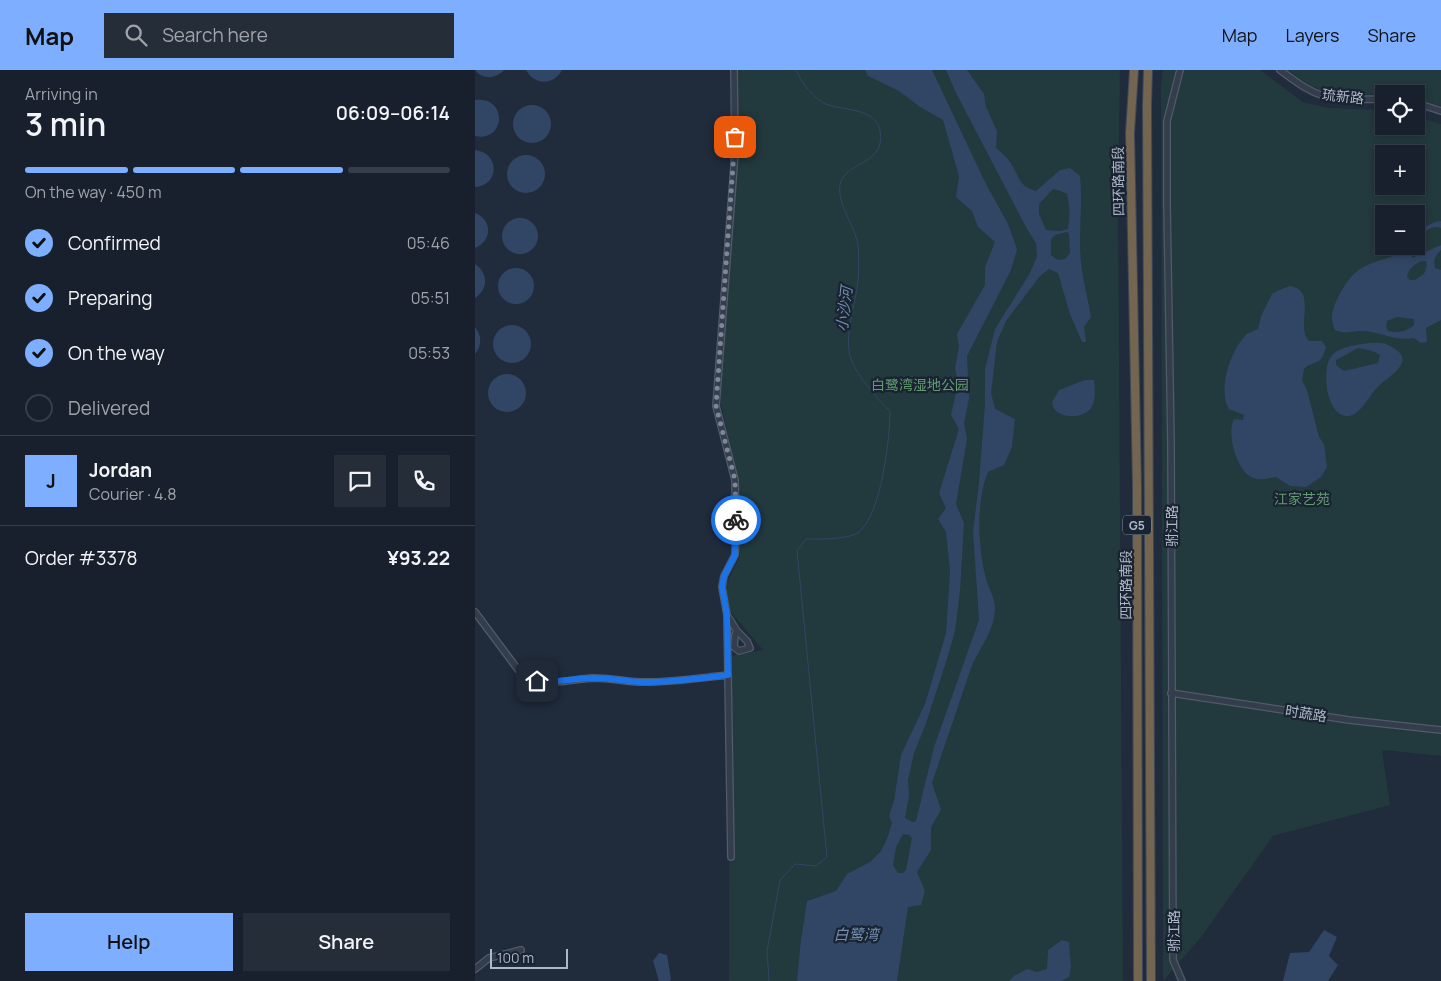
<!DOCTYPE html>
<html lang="en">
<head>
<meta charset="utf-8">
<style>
  :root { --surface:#18202d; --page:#252d39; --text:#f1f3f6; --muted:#9fa3aa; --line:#363e49; --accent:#7daeff }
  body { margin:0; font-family:Manrope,"Noto Sans SC",sans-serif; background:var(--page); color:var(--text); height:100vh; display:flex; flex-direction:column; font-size:19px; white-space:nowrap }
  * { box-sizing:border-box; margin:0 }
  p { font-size:16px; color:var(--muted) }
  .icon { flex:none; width:28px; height:28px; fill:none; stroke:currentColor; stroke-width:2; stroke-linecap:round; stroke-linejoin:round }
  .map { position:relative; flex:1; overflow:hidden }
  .sheet { display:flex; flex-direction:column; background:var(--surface); width:475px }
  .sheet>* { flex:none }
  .controls { position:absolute; left:900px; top:15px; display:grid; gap:10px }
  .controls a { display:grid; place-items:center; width:50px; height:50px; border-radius:0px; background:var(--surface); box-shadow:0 2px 8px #0003,0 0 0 1px var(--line); font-size:25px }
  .scale { position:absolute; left:15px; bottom:12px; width:78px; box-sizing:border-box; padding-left:5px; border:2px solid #aeb8c8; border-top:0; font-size:14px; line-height:18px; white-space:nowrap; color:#aeb8c8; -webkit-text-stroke:4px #192331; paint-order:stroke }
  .pin { position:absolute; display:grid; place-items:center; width:42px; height:42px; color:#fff; margin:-21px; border-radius:10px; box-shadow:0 2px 8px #0006 }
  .courier { position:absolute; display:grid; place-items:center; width:50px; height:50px; margin:-25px; border:4px solid #1a73e8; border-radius:50%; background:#fff; color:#222; box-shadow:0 1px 6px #0007 }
  .overview em { font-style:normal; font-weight:600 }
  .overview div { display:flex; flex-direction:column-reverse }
  .overview { display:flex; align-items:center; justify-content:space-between; height:85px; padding:0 25px }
  h1 { font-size:32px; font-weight:600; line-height:38px }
  .bar { display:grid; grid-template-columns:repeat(4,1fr); gap:8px 5px; align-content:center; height:60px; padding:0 25px }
  .bar i { height:6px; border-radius:4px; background:var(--line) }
  .bar .active { background:var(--accent) }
  .bar p { grid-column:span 4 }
  .line { display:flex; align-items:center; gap:12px; padding:0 25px; border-top:1px solid var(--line) }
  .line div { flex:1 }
  .round { display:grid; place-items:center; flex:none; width:52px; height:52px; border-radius:0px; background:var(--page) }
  ol { padding:0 25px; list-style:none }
  li { display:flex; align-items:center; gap:15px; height:55px }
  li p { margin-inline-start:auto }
  li .icon { padding:5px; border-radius:50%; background:var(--accent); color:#111; stroke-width:4 }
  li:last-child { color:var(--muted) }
  li i { width:28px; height:28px; border:2px solid var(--line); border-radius:50% }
  .cta { display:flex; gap:10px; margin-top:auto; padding:10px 25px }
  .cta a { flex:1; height:58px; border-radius:0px; background:var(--accent); color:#111; font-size:20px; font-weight:600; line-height:58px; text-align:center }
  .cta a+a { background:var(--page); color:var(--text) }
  header { display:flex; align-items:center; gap:30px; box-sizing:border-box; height:70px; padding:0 25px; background:var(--accent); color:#111 }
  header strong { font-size:24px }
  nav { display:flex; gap:28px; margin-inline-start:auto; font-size:18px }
  .search { width:350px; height:45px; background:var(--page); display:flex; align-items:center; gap:12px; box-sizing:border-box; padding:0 18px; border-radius:0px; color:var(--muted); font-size:19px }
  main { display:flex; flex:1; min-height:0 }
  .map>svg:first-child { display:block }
  .green { fill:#22393d; fill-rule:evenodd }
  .water { fill:#314665; fill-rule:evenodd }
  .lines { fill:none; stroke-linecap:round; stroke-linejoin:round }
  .stream { stroke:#314665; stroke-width:1 }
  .minor-casing { stroke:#515b6a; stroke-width:8 }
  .highway-casing { stroke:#3e4857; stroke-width:10 }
  .minor { stroke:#343d4c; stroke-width:5.5 }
  .highway { stroke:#736550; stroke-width:8 }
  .done { stroke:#7c8797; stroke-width:5; stroke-dasharray:0 9 }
  .route { stroke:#1a73e8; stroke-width:6 }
  .labels { text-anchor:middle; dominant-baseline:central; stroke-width:4.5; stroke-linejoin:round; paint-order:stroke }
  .shield { fill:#192331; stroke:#818b9b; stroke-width:1 }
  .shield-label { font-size:12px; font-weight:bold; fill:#aeb8c8 }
  .street-label { font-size:14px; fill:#aeb8c8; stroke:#192331 }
  .park-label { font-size:14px; fill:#639b71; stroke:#192331 }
  .water-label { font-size:15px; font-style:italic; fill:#748eb2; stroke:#192331 }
</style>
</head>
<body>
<header>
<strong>Map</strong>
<div class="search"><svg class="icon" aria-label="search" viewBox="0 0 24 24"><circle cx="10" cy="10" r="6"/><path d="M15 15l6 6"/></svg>Search here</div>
<nav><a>Map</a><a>Layers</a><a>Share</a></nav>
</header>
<main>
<section class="sheet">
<div class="overview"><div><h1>3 min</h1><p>Arriving in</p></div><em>06:09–06:14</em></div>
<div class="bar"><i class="active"></i><i class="active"></i><i class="active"></i><i></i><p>On the way · 450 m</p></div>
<ol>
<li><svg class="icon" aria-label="check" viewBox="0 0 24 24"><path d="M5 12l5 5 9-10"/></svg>Confirmed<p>05:46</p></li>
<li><svg class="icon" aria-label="check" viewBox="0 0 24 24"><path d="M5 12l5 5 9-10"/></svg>Preparing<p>05:51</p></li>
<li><svg class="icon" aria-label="check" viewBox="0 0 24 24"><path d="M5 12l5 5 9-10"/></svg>On the way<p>05:53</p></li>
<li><i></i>Delivered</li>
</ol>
<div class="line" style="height:90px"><b class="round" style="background:var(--accent);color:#111">J</b><div><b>Jordan</b><p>Courier · 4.8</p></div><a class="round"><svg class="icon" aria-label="chat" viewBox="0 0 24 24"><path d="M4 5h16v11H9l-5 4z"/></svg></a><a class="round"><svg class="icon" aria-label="phone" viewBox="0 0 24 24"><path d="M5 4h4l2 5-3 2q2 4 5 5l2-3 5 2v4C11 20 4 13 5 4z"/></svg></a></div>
<div class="line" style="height:65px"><div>Order #3378</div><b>¥93.22</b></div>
<div class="cta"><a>Help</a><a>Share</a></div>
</section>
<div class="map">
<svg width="966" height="911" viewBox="0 0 966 911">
  <rect width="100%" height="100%" fill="#202b3c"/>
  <path class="green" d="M263,0h382l-2,129 5,782h-394l1,-325 33,-6 -33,-39 -5,-24 15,-31 -2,-10v-65l-18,-81 17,-247z
    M688,0h97l43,32 26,6 55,2v16h32v-10l25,8v632l-59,-6 8,55 -117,31 -71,100 -39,45 -2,-895zM909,84h32v32h-32zM909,144h32v32h-32z
    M813,0h153v36l-25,-7v-5l-78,1c-20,-3 -34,-13 -50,-25z"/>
  <path class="water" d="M0,0h29c-8,9 -21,10 -29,0z
    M51,0h36c-8,15 -27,16 -36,0z
    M390,0h67l53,112 23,42 9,25 -6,21 -44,86 2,42 -5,26 3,15 -11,65 8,19 -4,68 -5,40 -7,25 -23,70 -11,27 -6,27 1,16 -4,22 8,4 3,-1 18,-74 45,-127 -6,-88 6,-49 6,-79v-35l10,-40 35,-56 7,-17 -1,-13 -9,-14 -71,-136 -10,-23h21l17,24 2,13 11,24 -1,17c5,4 11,9 14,14 10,14 7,24 26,29l24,-21 10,-2 10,8c3,29 -2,58 1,87 2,18 7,36 10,54l-7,10 2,15h-4l-12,-28 -12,-41 -9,-4 -9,7 -34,45 -9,21 -6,51 4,16 20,10 -3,28 -8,18 -16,7c-12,29 -10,73 -3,103 2,10 10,23 10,33 0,23 -16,40 -24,60l-39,115 9,27 -10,17v23l-14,22 8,19 -4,14 -13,2 -11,74h-100l4,-41 6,-39 29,-10 11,-17 23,-12 11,-11 6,-12 5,-16 -3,-7 5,-15 7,-46 24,-51 21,-71 4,-62 -4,-39 -8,-13 8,-11 -7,-15 20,-64 -8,-14 7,-31 -3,-16 4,-22 -2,-12 28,-49v-18l10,-25 -17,-15 -6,-16 -16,-14 3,-21 -16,-56 -23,-13 -21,-16 -31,-15zM578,119l8,2 6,3c3,12 3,23 1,35l-8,2 -14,-1 -7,-16v-10zM592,162l2,2 1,19 -5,6 -7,1 -7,-5v-16l4,-4zM428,764l6,1 3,3 -6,32 -3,3h-5l-5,-8 3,-18z
    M0,30c33,-5 31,43 0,36z
    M38 54a19 19 0 1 1 38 0a19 19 0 1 1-38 0Z
    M0,80c25,3 25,35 0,37z
    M32 104a19 19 0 1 1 38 0a19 19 0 1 1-38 0Z
    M0,143c18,7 17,28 0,35z
    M27 166a18 18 0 1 1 36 0a18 18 0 1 1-36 0Z
    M966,151v7c-10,-4 -18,5 -25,11v-3c7,-7 14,-14 25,-15z
    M966,175v5c-6,6 -8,10 -6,18l6,2v50l-15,8 1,14 -6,1 -7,-5c-19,4 -36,-8 -56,-7 -10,1 -13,3 -23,-1 -1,-3 -3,-8 -3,-11 -1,-14 16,-43 28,-50 16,-10 36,-10 50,-23h2v12zM947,191h4l1,4 -3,9 -9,6h-5l-3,-4c2,-8 7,-12 15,-15zM922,247l17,2v6c-8,7 -15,8 -26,6l-2,-5 1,-5z
    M0,194c13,9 14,25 0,34z
    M23 216a18 18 0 1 1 36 0a18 18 0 1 1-36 0Z
    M815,216c28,4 5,41 19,55h13l4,6c-5,17 -7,13 -19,19l-3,3 -2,11 5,10 12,47 5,7 3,23 -6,10 -15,10 -16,-1 -14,-9c-8,1 -14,4 -23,1 -16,-6 -27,-44 -19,-59l9,1 1,-5 -15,-6c-12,-20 2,-60 18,-75 3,-2 7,-3 11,-5l3,-13 11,-22 7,-4z
    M18 274a19 19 0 1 1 38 0a19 19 0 1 1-38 0Z
    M0,257c7,9 7,18 0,27z
    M894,273c7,0 13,-1 19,2 35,16 -3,32 -14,46 -6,8 -16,26 -27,25 -21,0 -27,-49 -14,-62 9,-8 24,-9 36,-11zM883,278c8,1 16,3 22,7l-2,8 -34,8 -8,-6v-5z
    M13 323a19 19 0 1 1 38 0a19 19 0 1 1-38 0Z
    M610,310h9c1,8 2,21 -3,28 -7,10 -27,11 -36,2 -2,-2 -2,-5 -3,-8l7,-12z
    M849,860l13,7 -8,19 9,9 -10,16h-45l7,-28 19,-1z
    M587,870l7,2 2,25 -2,10 -8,4h-52l5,-5 13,-7 10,3 10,-3 1,-19z
    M184,883l8,2 4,24 -1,2h-11l-6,-20z"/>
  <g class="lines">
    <path class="stream" d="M294,911l-2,-30 13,-71 15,-16 21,2 11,-9 -30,-306 9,-12c13,0 42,1 53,-7 22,-17 31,-94 31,-121 -15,-15 -31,-32 -39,-52 -8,-21 5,-56 7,-79 1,-11 1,-23 0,-34 -2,-20 -24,-45 -17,-65 8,-20 45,-17 39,-50 -4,-24 -38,-20 -54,-27 -12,-5 -25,-22 -30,-34"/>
    <g class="minor-casing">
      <path id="minor" d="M705,0l-13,51v82l4,240 2,517 9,21
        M805,0c14,10 27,21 44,26 19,5 41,3 60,3
        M941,33l25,8
        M0,542l44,59c6,5 12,9 20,11 18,2 36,-3 54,-4 16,0 31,3 46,4 30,1 60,-4 89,-7
        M252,545l10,16 10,10 3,7 -11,3 -5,-4 1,-12 2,-4
        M696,623l178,27 92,10
        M256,787l-4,-242 -5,-28 2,-11 11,-21 1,-19 -1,-56 -19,-74 19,-253 -1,-83
        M0,899l14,-11 32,-8"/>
    </g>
    <g class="highway-casing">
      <path id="highway" d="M659,0l-4,63 7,353 1,495
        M673,0l-1,36 4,875"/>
    </g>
    <use href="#minor" class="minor"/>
    <use href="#highway" class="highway"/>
  </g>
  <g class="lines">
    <path class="done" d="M260,67l-19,269 19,74 1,40"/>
    <path class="route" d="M62,611c20,2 38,-3 57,-3 16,0 31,3 46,4 30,1 59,-4 88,-7l-1,-60 -5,-28 2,-11 11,-21 1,-35"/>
  </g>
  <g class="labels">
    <rect class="shield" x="648" y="445.5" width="28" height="19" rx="4"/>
    <g class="shield-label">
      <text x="662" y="455">G5</text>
    </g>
    <g class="street-label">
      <text transform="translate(868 26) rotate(6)">琉新路</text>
      <text transform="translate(643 111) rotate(-91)">四环路南段</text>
      <text transform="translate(696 456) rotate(-90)">驸江路</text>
      <text transform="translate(650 515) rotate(-90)">四环路南段</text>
      <text transform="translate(831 643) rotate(9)">时蔬路</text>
      <text transform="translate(698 861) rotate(-90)">驸江路</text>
    </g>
    <g class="park-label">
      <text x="445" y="314">白鹭湾湿地公园</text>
      <text x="827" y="428">江家艺苑</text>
    </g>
    <g class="water-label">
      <text transform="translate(369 239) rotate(-83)">小沙河</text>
      <text x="381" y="864">白鹭湾</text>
    </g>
  </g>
</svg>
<div class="controls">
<a><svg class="icon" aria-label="locate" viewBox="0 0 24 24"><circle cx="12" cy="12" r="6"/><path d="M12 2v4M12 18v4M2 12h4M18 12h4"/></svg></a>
<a>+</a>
<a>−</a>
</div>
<div class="scale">100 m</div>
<div class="pin" style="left:260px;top:67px;background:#ea580c"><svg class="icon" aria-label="bag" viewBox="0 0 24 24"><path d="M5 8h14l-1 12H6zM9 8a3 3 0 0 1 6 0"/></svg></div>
<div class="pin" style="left:62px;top:611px;background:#1f2937"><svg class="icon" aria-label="home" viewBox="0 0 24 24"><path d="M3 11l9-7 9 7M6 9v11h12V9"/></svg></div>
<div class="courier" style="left:261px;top:450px"><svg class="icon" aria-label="bike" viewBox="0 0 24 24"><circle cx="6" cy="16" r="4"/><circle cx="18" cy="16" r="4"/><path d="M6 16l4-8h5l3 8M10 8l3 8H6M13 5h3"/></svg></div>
</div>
</main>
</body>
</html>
